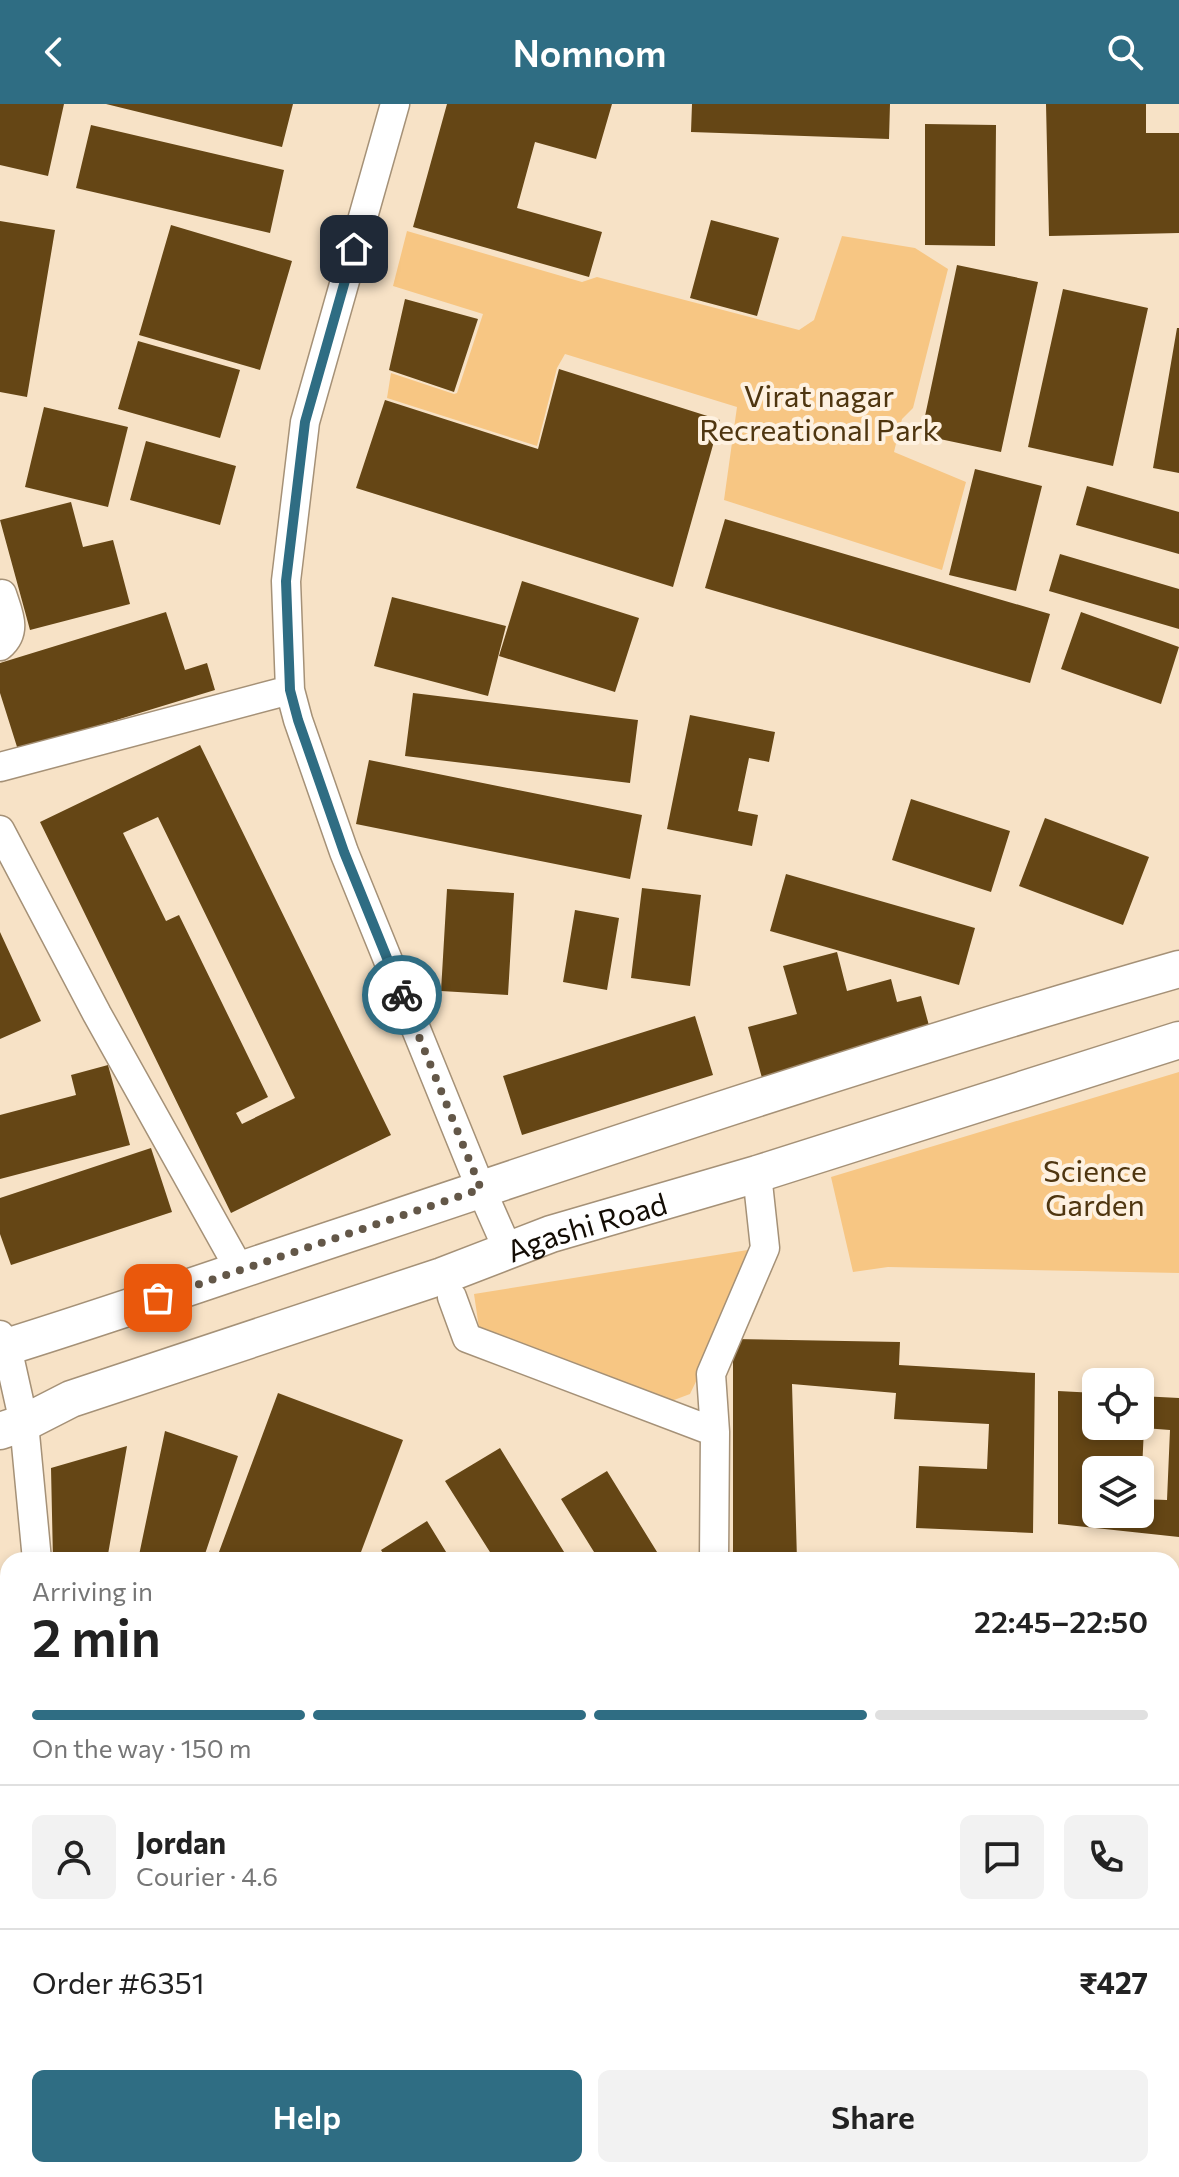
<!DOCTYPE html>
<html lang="en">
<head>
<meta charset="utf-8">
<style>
  :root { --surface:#fff; --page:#f2f2f2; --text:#222; --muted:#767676; --line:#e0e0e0; --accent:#2f6d83 }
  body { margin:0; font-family:Commissioner,sans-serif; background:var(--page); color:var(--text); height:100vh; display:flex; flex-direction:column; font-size:30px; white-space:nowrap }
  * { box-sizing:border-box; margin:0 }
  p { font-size:26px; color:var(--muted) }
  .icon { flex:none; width:44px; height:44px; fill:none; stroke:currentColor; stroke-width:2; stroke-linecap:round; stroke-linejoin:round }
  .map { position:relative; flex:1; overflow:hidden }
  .sheet { position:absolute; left:0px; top:1448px; width:1180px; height:626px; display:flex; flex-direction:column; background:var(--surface); border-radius:24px 24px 0 0; box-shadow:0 4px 12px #0003 }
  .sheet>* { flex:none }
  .tools { position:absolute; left:1082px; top:1264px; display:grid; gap:16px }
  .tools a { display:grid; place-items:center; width:72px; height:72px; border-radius:12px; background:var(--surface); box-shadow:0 4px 12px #0003; font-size:40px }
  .pin { position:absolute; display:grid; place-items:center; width:68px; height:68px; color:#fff; margin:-34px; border-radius:16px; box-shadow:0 4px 12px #0006 }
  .courier { position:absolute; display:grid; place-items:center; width:80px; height:80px; margin:-40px; border:6px solid #2f6d83; border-radius:50%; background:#fff; color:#222; box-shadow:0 2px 10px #0007 }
  .overview em { font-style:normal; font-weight:600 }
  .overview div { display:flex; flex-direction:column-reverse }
  .overview { display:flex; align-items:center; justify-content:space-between; height:136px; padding:0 32px }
  h1 { font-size:52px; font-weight:600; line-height:60px }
  .bar { display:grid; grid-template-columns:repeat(4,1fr); gap:12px 8px; align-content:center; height:96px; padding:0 32px }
  .bar i { height:10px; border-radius:6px; background:var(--line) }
  .bar .on { background:var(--accent) }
  .bar p { grid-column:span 4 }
  .line { display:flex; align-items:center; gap:20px; padding:0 32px; border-top:2px solid var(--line) }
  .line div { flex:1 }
  .round { display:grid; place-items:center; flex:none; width:84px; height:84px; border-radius:12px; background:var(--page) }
  .primary-button { display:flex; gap:16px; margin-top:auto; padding:16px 32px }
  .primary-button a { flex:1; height:92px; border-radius:12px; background:var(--accent); color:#fff; font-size:32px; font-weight:600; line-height:92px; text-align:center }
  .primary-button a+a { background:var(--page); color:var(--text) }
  header { display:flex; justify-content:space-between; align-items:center; height:104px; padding:0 32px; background:var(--accent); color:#fff; font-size:36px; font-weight:600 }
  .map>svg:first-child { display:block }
  .park { fill:#f7c683 }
  .building { fill:#654615; fill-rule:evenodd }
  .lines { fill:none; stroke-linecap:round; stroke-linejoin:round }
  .minor-casing { stroke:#a59177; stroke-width:31 }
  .tertiary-casing { stroke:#a59177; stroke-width:39 }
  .minor { stroke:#fff; stroke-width:28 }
  .tertiary { stroke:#fff; stroke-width:36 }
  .done { stroke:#635748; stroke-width:8; stroke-dasharray:0 14.4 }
  .route { stroke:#2f6d83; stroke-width:10 }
  .labels { text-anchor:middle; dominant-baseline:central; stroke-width:8; stroke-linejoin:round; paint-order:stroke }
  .park-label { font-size:30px; fill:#4f3610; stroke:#fef1e0 }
  .street-label { font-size:30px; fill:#130c04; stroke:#fef1e0 }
</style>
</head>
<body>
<header><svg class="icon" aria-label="back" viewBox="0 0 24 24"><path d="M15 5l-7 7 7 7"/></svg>Nomnom<svg class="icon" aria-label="search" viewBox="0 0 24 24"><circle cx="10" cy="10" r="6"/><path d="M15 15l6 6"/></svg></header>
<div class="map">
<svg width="1179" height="2073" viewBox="0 0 1179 2073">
  <rect width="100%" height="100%" fill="#f7e2c6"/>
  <path class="park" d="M407,127l175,51 15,-5 202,53 15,-10 28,-84 73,12 33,21 -35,139 -11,11 -8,33 72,30 -24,88 -218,-70 13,-93 -172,-53 -8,14 -20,78 -150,-48 4,-25 63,21 3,-1 26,-79 -90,-28z
    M1179,968v201l-291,-6 -35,5 -22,-95z
    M760,1144l-70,146 -24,9 -187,-75 -5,-34z"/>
  <path class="building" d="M0,0h64l-16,72 -48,-11z
    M106,0h187l-11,43z
    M447,0h165l-16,55 -61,-17 -18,66 85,24 -13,45 -176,-50z
    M692,0h198l-1,35 -198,-7z
    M1046,0h100v29h33v100l-130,3z
    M925,20l71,1 -1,121 -70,-1z
    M91,21l193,45 -14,63 -194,-45z
    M711,116l68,18 -22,78 -67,-18z
    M0,117l55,9 -28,167 -27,-5z
    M171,121l121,36 -32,109 -121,-35z
    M957,161l81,17 -37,170 -80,-17z
    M1063,185l85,19 -35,158 -85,-19z
    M405,195l73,20 -24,73 -65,-22z
    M1177,224h2v145l-26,-5z
    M138,237l102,29 -20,68 -102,-29z
    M559,265l161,51 -47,167 -317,-99 29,-88 153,49z
    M44,303l84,20 -20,80 -83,-20z
    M146,337l90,25 -16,59 -90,-25z
    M975,365l67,17 -26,105 -67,-16z
    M1087,382l92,26v42l-103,-29z
    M71,398l12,45 30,-7 17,64 -100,26 -30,-110z
    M725,415l325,95 -20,69 -325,-95z
    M1060,450l119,35v40l-130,-38z
    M522,477l117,37 -24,74 -116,-36z
    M392,493l114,29 -18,70 -114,-30z
    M166,508l19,58 22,-7 8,27 -197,60 -18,-57v-30z
    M1081,508l98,35 -18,57 -100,-35z
    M413,589l225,27 -8,63 -225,-27z
    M690,611l85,17 -6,30 -20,-4 -11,53 20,4 -6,31 -85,-17z
    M200,641l191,390 -160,78 -191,-391zM158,713l137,281 -53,26 -6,-11 32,-16 -89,-182 -13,6 -43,-88z
    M369,656l273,55 -12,64 -274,-55z
    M911,695l99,32 -19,61 -99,-32z
    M1045,714l104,39 -26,68 -104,-39z
    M786,770l189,54 -16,57 -189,-54z
    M642,784l59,7 -11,91 -59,-8z
    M447,785l67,4 -6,102 -67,-4z
    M575,806l44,8 -12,72 -44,-8z
    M0,828l41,89 -41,18z
    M837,848l10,39 44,-12 6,23 24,-6 10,37 -169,45 -14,-51 49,-13 -14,-48z
    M695,912l18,59 -191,60 -19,-59z
    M108,961l22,80 -130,34v-64l76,-20 -5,-20z
    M151,1044l21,64 -161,53 -11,-31v-36z
    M733,1235l167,3 -1,23 136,8 -2,160 -117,-5 3,-62 68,3 2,-45 -95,-5 2,-26 -104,-9 5,176h-64z
    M1058,1287l38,2v33h44v-30l39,2v139l-121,-13zM1144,1324l26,2 -3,70 -27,-1v15h-44v-44h46z
    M278,1289l125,47 -45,120h-142z
    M165,1327l73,25 -35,104h-65z
    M127,1342l-20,114h-54l-2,-92z
    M500,1344l69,112h-74l-50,-79z
    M607,1367l55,89h-63l-38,-61z
    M427,1417l24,39h-64l-6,-10z
    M1177,1670h2v68l-7,-1z
    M1172,1769h7v253l-7,-1z
    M23,2066h177l22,6 -201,1z
    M502,2066h186l-19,7h-186z"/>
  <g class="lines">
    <g class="minor-casing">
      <path id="minor" d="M395,0l-90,318 -19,159 4,109 8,30 46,132 137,337 27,61
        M0,542c18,-15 8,-33 2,-52
        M0,663l290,-77
        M0,726l97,184 143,256
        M452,1193l15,41 248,94
        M0,1231l7,12 17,76 13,137
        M714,1456l1,-128 -4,-58 54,-126 -8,-74
        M0,1986l8,-24
        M438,2066l4,7
        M786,2073l20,-7"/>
    </g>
    <g class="tertiary-casing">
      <g id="tertiary">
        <path d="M0,1245c123,-38 244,-81 366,-121 270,-91 540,-181 813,-259"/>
        <path id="s1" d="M0,1327l24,-8 47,-24 371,-123 109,-42 206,-60 422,-134"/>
      </g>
    </g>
    <use href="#minor" class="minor"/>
    <use href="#tertiary" class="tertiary"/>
  </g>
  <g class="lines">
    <path class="done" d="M158,1194l323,-109 -79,-194"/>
    <path class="route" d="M354,145l-49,173 -19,159 4,109 8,30 46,132 58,143"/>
  </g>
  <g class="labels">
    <g class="park-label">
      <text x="819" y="290">Virat nagar<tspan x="819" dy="34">Recreational Park</tspan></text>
      <text x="1095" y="1065">Science<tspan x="1095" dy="34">Garden</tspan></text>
    </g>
    <g class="street-label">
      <text stroke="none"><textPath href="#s1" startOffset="622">Agashi Road</textPath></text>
    </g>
  </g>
</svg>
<div class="tools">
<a><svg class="icon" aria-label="locate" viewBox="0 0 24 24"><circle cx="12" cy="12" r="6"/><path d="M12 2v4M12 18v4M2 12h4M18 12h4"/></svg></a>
<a><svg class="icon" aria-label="layers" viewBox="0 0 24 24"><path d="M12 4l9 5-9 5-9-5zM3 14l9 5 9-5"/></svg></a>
</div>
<div class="pin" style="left:158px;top:1194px;background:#ea580c"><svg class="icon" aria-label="bag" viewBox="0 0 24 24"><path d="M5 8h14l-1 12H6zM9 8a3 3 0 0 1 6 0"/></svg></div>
<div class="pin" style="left:354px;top:145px;background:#1f2937"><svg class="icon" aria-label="home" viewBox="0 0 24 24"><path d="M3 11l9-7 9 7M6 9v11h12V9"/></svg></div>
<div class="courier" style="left:402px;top:891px"><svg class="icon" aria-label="bike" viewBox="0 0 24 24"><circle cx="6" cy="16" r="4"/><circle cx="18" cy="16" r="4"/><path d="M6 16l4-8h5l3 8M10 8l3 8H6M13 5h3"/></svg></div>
<section class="sheet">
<div class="overview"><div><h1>2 min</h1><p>Arriving in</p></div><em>22:45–22:50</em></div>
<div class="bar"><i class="on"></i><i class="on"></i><i class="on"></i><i></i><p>On the way · 150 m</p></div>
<div class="line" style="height:144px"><a class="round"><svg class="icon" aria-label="person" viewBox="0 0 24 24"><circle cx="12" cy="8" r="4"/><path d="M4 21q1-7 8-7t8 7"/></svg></a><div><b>Jordan</b><p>Courier · 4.6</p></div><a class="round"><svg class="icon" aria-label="chat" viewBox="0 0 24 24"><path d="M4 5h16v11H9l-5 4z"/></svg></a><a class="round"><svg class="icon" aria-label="phone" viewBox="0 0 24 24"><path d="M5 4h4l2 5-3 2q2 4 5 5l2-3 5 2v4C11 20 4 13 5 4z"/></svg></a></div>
<div class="line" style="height:104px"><div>Order #6351</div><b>₹427</b></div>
<div class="primary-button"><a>Help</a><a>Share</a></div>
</section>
</div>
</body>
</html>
